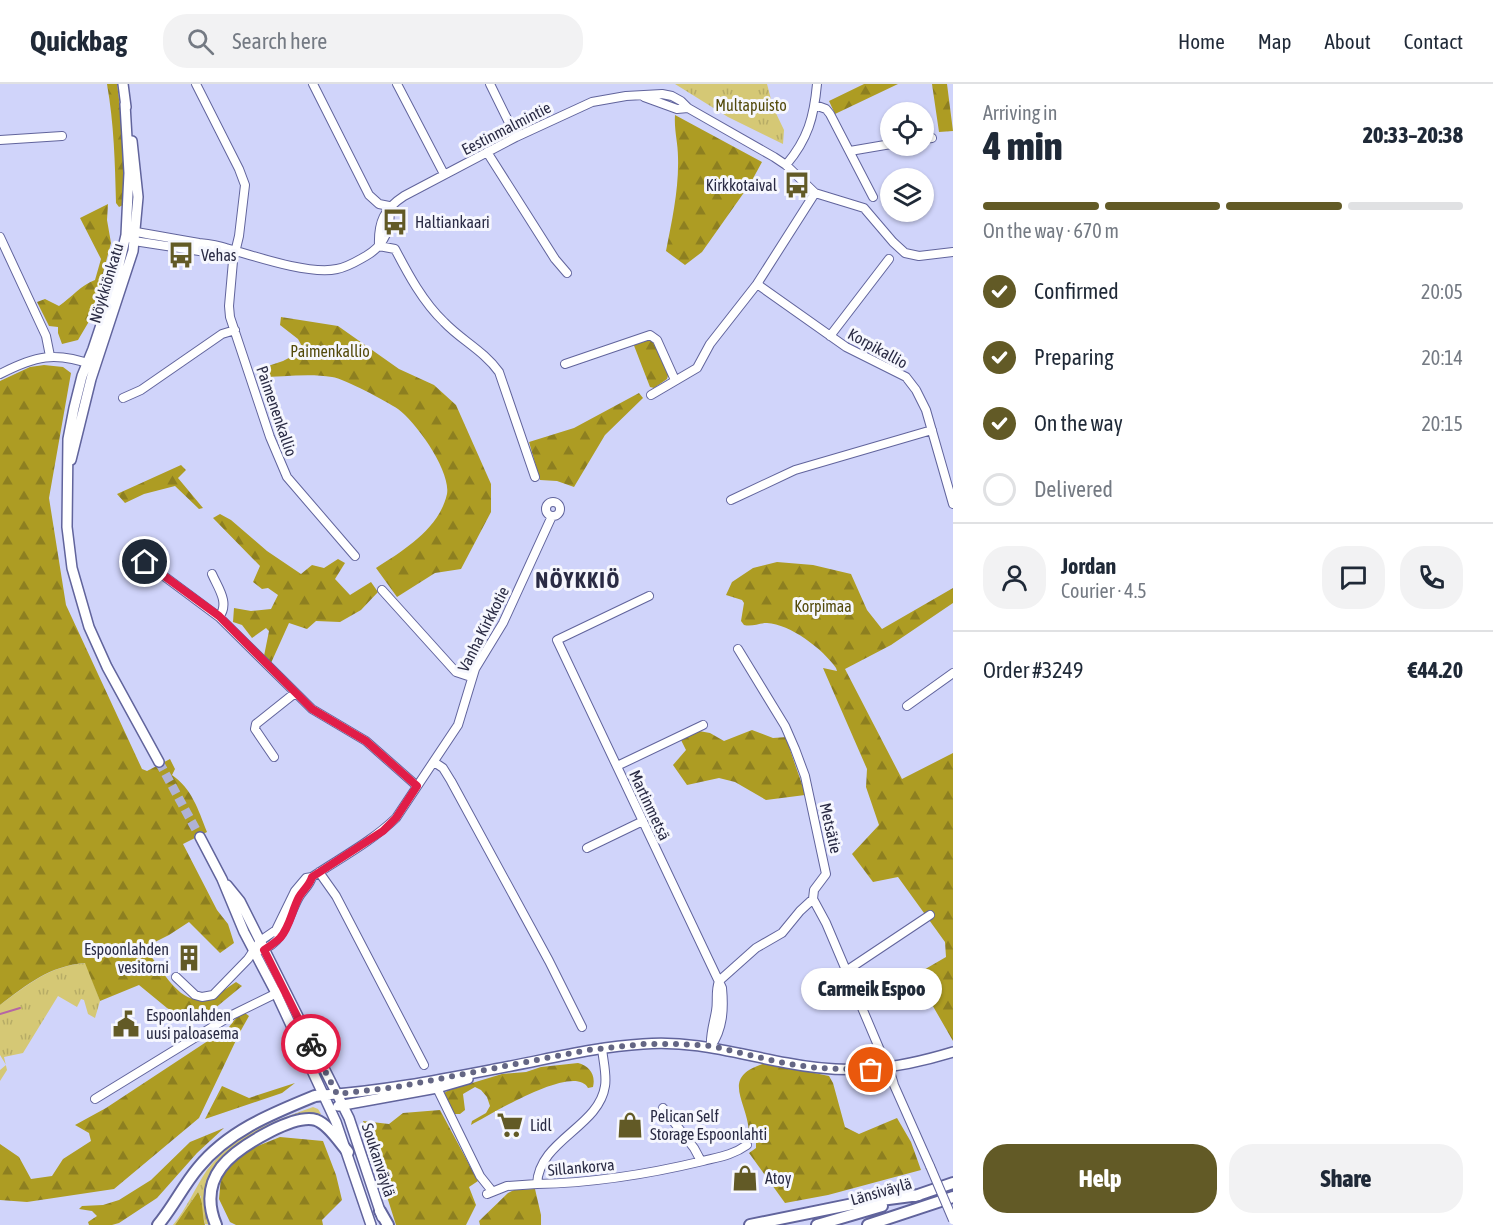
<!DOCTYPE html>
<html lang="en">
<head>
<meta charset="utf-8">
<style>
  :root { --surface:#fff; --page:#f2f2f3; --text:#1f2937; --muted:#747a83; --line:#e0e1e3; --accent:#625a26 }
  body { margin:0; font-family:"Asap Condensed",sans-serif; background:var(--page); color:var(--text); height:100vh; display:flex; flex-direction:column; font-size:22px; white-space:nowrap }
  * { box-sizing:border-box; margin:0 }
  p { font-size:20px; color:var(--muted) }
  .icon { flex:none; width:33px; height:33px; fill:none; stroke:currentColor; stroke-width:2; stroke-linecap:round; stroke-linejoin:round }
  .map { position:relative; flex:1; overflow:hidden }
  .side { display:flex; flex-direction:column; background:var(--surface); width:540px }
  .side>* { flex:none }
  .controls { position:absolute; left:880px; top:18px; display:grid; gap:12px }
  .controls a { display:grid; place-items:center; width:54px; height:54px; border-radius:50%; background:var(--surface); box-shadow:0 2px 4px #0004; font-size:30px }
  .pin { position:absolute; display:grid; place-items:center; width:51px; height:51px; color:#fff; margin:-26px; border:3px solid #fff; border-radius:50%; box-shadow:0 2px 6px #0007 }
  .courier { position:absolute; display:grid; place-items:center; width:60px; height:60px; margin:-30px; border:4px solid #e11d48; border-radius:50%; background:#fff; color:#222; box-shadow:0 2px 8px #0007 }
  .bubble { position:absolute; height:42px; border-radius:21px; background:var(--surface); box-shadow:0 2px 4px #0004; font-size:20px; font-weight:800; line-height:42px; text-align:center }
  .head em { font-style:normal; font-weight:800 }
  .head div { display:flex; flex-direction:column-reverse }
  .head { display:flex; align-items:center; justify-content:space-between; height:102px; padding:0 30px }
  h1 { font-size:39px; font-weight:800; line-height:45px }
  .bar { display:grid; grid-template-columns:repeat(4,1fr); gap:9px 6px; align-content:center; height:72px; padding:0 30px }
  .bar i { height:8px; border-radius:4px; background:var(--line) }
  .bar .on { background:var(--accent) }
  .bar p { grid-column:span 4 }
  .line { display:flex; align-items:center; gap:15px; padding:0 30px; border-top:2px solid var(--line) }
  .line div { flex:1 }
  .round { display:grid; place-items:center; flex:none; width:63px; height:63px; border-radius:24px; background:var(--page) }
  ol { padding:0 30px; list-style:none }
  li { display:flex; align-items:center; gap:18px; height:66px }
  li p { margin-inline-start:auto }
  li .icon { padding:6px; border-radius:50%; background:var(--accent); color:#fff; stroke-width:4 }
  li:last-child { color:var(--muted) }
  li i { width:33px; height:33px; border:3px solid var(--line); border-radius:50% }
  .action { display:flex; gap:12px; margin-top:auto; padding:12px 30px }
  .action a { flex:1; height:69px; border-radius:24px; background:var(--accent); color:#fff; font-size:24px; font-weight:800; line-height:69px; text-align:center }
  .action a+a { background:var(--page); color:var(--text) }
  header { display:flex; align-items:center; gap:36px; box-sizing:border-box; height:84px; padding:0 30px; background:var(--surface); border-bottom:2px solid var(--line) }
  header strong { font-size:28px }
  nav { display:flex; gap:33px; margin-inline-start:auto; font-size:21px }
  .search { width:420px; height:54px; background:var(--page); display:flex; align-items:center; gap:15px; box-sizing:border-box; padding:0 21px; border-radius:24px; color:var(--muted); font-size:22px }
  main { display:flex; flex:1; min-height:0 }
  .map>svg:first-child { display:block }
  .grass { fill:url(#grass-tufts) }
  .forest { fill:url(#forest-firs) }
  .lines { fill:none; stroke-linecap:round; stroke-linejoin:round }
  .stream { stroke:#b666a5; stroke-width:2 }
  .major-tunnel { stroke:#afb2d6; stroke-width:9; stroke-dasharray:9 4.5; stroke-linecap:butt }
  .minor-casing { stroke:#61649c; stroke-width:10 }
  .major-casing { stroke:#61649c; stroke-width:12 }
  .highway-casing { stroke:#61649c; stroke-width:14 }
  .minor { stroke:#fff; stroke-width:8 }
  .major { stroke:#fff; stroke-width:9 }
  .highway { stroke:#fff; stroke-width:10 }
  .minor-bridge-casing { stroke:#61649c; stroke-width:10; stroke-linecap:butt }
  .minor-bridge { stroke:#fff; stroke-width:8 }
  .done { stroke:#646684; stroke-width:6; stroke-dasharray:0 10.8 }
  .route { stroke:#e11d48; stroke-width:8 }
  .labels { text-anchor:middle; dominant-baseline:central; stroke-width:6; stroke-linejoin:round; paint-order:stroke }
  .park-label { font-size:16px; fill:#534a0b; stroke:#f6f7fe }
  .street-label { font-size:16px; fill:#2a2b44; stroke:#f6f7fe }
  .poi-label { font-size:16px; fill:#2a2b44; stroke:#f6f7fe; text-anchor:start }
  .district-label { font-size:22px; font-weight:bold; letter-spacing:1.5px; fill:#2a2b44; stroke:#f6f7fe }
</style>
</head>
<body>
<header>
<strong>Quickbag</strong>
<div class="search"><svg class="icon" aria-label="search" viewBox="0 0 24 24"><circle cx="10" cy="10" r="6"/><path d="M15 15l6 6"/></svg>Search here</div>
<nav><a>Home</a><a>Map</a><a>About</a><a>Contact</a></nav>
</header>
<main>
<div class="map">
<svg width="953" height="1141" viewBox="0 0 953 1141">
  <defs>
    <pattern id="grass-tufts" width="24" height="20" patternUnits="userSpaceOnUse" patternTransform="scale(1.5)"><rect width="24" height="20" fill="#d5c875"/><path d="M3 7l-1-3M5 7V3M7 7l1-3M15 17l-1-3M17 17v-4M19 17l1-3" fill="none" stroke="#b7ac66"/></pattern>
    <pattern id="forest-firs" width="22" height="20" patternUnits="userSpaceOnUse" patternTransform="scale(1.5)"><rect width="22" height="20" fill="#ad9c23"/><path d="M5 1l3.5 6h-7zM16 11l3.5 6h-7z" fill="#8d7f20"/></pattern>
  </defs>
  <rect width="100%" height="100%" fill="#d0d4fa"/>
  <path class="grass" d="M675,0h92l6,23 11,23 -1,14 -55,-27z
    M86,879l14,38 -5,17 -7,-4 -4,-14 -3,-1 -4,8 -19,-11 -35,57 -19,4 3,13 -7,11v-11l6,-5 -6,-10v-50c29,-21 49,-39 86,-42z
    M313,1023l5,2 3,5 -4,3 -4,-2 -95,49 -7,61 -6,-1 -4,-15v-12l-3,-5 -23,33h-2c14,-17 22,-37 34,-55 26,-35 67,-49 106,-63z"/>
  <path class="forest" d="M107,0h10c6,41 7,81 6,121l-4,2 -3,-4c-1,-41 -2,-79 -9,-119z
    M864,0h34l-63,30 -6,-13z
    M932,0h15l6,47 -14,1z
    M675,31l87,47 -12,22 -48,68 -17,13 -19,-14c6,-31 13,-62 12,-94 0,-14 -4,-27 -3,-42z
    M108,120l-1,16 4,23 -20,75 -13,22 -16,4 -4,-11v-6l-9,-1 -12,-24 8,-3 14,7c13,-9 22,-21 36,-26l6,-21 -21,-41z
    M281,233l57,9 61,43 35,16 22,20 35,79v28l-30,57 -26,4 -38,24 -21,-29c28,-18 63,-39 71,-74 4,-23 -31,-72 -49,-85 -12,-8 -53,-30 -66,-32 -23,-4 -50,0 -73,0l-3,-7 27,-9 21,-11 -6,-11 -18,-14z
    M647,254l7,3 15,31 -2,7 -13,9 -4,-1 -17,-44z
    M44,281l19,2 8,6 -22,125 17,107 76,164 5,2 23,-12 5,10 -3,6c20,14 26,34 35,57l-24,12 34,66 11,14 6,19 -14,10 -31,-31 -20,13 -18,9 -1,11c15,19 33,55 61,42 9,-3 17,-10 25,-15l6,4 -28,23 -24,12 -23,-13 -28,-23 -39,16 -15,-38c-36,3 -57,21 -85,42v-624l30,-14z
    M639,309l4,5 -38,37 -31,52 -17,-6 -17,-1 -11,-38 45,-14z
    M181,381l5,5 -8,8 25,30 -4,1 -24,-23 -31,8 -19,9 -8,-9z
    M220,430l11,6 36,31 34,23 11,-9 12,3 14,-9 7,4 -10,16 15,16 21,-13 7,10 -17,18 -21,12 -24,-1 -9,8 -18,-6 -18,40 -7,-7 5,-25 -3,-3 -14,10 -10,-13 -9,-3 1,-14 17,3 20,-2 7,-14 -10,-7 -6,1 -9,-7 7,-16 -47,-48z
    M777,478l36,3 38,9 16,36 15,19 71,-41v15l-62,42 -46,24 57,110 51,-26v288l-38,-66 31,-18 -1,-15 -47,-65 -25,5 -21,-28 27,-29 -13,-38 1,-18 -44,-101 14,3 -1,-3c-13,-19 -46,-44 -69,-45 -8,0 -15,4 -23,2l-3,-4 3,-18 -2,-3 -16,-5 6,-13 21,-14z
    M752,646l21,8 14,-1c4,20 13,38 18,58l-39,5 -31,-18 -16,-4 -32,7 -14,-20 13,-15 -5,-10 18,-9 11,2 14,8z
    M245,929l4,3 -9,16 -41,86 -85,71 -87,13 -27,-2v-56l19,13 12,22 21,-3 11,-17 28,-18 -2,-8 -14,-8 31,-17 123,-81 7,-9z
    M578,979c11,3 18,11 15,24l-5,1c-13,-26 -98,27 -117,37l1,-4 14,-8 4,-7 -3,-9 -6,-7 -6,-3 -12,7 2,16 -5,4h-6l-10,-19v-2l5,-3 53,-16 24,-2 15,-5z
    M766,979l63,13 4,7 12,44 14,7 38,-16 14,24 10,28 -93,25 -43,8 -36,-50 7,-5v-10l-7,-6c-2,-33 -30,-55 17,-69z
    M295,999l-13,10 -77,26 17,-33 27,12z
    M440,1026l38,71 -9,6 7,18 -10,20h-70l-33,-104 26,3 14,-11z
    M224,1044l-27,25 -40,45 -38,25 -7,2h-23l-1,-3 9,-6 -5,-5 -13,-2 3,-3 21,-1 16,-5 32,-20 39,-38z
    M280,1053l43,4 13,34 6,25 -20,20 1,5h-87l-6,-3 -11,-23 2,-22 24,-26z
    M535,1105l6,26v10h-61l-1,-4 29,-28 6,-3z
    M198,1108c5,7 4,23 7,33h-30z"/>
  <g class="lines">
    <path class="stream" d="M0,930l20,-6"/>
    <path class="major-tunnel" d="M159,678l41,75"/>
    <g class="minor-casing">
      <path id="minor" d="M196,0l43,85 6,16 -6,51 -6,25 -4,45 1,11 40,120 17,40 68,79
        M313,0l56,111 10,9 10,2
        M397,0l47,90
        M490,0l26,53
        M644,13l33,12 11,-1
        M815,21l11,4 4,5 43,83
        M924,55l8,-1
        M0,56l62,-4
        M850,67l41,-7
        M487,68l68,107 12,14
        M786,81c22,-26 28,-48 31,-81
        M129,150l7,-2c21,4 42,7 63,11 9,1 18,2 27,5 28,8 83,27 111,21 11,-2 20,-8 29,-13 19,-11 26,-29 23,-50
        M0,153l46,99 4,20
        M131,154l3,3 91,14 10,-3
        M379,162c-1,-24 5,-37 25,-50l112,-59 76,-35 34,-6 36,-2 10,2 9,5 7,7 86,49 12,8 29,28 49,15 29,34 12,11 14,3 34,-4
        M379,162l16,3c13,25 28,53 49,73 17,18 40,29 55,50l36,105
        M757,200l89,63 60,30 10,13 10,20 27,94
        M830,252l59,-77
        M565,280l85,-29 7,5 18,40
        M0,290c35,-18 55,-23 93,-9
        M651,311l46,-27 13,-24 47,-60 58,-91
        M123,314l18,-8 81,-56 13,-4
        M731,416l64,-30 137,-40
        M546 425a7 7 0 1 1 14 0a7 7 0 1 1-14 0Z
        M145,478l74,55 93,92 54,32 51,45
        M212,490c6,14 18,29 7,43
        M382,506l74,82 15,5
        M649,512l-92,44 165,348c2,21 1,41 -11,58
        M907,622l46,-33
        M274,673l-19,-28 1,-5 39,-31
        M434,678l9,6 8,13 98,180 33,66
        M617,682l86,-41
        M587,764l56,-27
        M319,788l17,24 88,169
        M813,815l13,24 56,132
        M261,866c24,-7 27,-34 38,-53 4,-7 11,-12 13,-20
        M846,887l84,-56
        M176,893l19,18 7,2 11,-2 35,-36 12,-18 16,-11 19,-39 11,-13 6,-1c28,-19 59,-35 84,-59l62,-93 17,-56 28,-46 49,-107
        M719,897l37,-33 26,-15 18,-22 13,-12 1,-9 12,-16 -21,-98 -10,-27 -10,-23 -47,-77
        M711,962c-1,-12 3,-23 5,-35 2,-10 -1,-19 3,-30
        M602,964c1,12 5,27 3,38 -6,41 -66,54 -68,98 56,-1 112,-10 166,-23 16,-4 30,-6 44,-16
        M889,984l5,17 36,81
        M437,1004l43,88 12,15
        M95,1015l137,-84 47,-23
        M663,1024l31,40 7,13
        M487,1110l20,-8 30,-2"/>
    </g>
    <g class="major-casing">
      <path id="major" d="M123,0l3,23
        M125,20l4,69 -3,62 -12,51 -21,63 -11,27 -8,32 -6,31 -1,88 5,41 17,59 18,40 52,95
        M71,376l20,-81 42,-128 5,-54 -6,-56
        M200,753l22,42 22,53 32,61 60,129 35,103
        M227,801l13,16 109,217 33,99
        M324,1011c58,-4 114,-15 171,-26 50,-9 98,-22 148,-25 52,-4 94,10 144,19 61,12 107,7 166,-11
        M338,1022l99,-18 31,-9"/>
    </g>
    <g class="highway-casing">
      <path id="highway" d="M915,1112l38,-13
        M380,1127l8,14
        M158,1141c15,-18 25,-39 40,-57 30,-37 73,-54 117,-72l9,-1
        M216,1141c-20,-49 16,-74 55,-94 12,-6 32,-15 45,-11 13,5 23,22 32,32
        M750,1141l108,-22 61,-8
        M817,1141l65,-19
        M868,1141l85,-28"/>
    </g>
    <use href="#minor" class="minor"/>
    <use href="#major" class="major"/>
    <use href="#highway" class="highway"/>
    <g class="minor-bridge-casing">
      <path id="minor-bridge" d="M930,1082l23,54"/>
    </g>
    <use href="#minor-bridge" class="minor-bridge"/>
  </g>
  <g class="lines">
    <path class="done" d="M311,960l26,50 60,-7 191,-37 56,-6h37l30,2 77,18 30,4 53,2"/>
    <path class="route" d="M145,478l74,54 93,93 54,32 51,45 -21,32 -13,13 -71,46c-2,8 -9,13 -13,20 -7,13 -9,30 -19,41 -4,4 -10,8 -16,12l47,94"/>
  </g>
  <defs>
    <g id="bus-bare" transform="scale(2.07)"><path d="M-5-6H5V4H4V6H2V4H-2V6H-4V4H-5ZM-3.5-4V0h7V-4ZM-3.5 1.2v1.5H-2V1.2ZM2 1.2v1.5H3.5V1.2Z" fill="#625a26" stroke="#f6f7fe" stroke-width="2.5" paint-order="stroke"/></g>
    <g id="building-bare" transform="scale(2.07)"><path d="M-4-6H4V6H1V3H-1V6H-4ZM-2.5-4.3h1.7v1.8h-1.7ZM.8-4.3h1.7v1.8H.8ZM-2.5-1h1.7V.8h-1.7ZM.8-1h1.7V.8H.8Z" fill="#625a26" stroke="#f6f7fe" stroke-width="2.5" paint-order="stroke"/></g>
    <g id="civic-bare" transform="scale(2.07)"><path d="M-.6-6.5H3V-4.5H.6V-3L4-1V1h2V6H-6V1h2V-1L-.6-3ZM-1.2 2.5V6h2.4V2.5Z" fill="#625a26" stroke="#f6f7fe" stroke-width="2.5" paint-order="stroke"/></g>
    <g id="supermarket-bare" transform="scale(2.07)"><path d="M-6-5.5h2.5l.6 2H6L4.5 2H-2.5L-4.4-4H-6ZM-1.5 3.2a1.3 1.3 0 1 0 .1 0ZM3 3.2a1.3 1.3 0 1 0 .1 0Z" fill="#625a26" stroke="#f6f7fe" stroke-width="2.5" paint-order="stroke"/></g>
    <g id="shop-bare" transform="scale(2.07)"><path d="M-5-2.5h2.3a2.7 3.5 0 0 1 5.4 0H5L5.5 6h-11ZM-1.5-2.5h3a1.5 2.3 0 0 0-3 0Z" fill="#625a26" stroke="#f6f7fe" stroke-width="2.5" paint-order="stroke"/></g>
  </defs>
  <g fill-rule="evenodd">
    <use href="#bus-bare" x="797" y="101"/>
    <use href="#bus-bare" x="395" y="138"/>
    <use href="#bus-bare" x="181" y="171"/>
    <use href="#building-bare" x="189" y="874"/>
    <use href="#civic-bare" x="126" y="940"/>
    <use href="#supermarket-bare" x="510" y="1041"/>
    <use href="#shop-bare" x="630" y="1041"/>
    <use href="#shop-bare" x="745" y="1094"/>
  </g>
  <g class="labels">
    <g class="park-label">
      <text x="751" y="21">Multapuisto</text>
      <text x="330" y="267">Paimenkallio</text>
      <text x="823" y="522">Korpimaa</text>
    </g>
    <g class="street-label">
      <text transform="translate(506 44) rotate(-27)">Eestinmalmintie</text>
      <text transform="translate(106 199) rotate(-73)">Nöykkiönkatu</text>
      <text transform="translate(878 264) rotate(29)">Korpikallio</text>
      <text transform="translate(277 327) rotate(71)">Paimenenkallio</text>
      <text transform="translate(483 545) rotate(-63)">Vanha Kirkkotie</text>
      <text transform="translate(650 721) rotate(65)">Martinmetsä</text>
      <text transform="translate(831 744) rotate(77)">Metsätie</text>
      <text transform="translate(379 1076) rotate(72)">Soukanväylä</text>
      <text transform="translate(581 1083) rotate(-5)">Sillankorva</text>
      <text transform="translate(881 1107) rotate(-16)">Länsiväylä</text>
    </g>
    <g class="poi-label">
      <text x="777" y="101" text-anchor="end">Kirkkotaival</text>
      <text x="415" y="138">Haltiankaari</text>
      <text x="201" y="171">Vehas</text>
      <text x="169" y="865" text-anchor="end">Espoonlahden<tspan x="169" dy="18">vesitorni</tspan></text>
      <text x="146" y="931">Espoonlahden<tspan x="146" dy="18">uusi paloasema</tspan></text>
      <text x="650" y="1032">Pelican Self<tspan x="650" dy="18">Storage Espoonlahti</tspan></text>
      <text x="530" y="1041">Lidl</text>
      <text x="765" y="1094">Atoy</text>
    </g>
    <g class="district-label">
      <text x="578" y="496">NÖYKKIÖ</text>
    </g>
  </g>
</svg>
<div class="controls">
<a><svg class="icon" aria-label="locate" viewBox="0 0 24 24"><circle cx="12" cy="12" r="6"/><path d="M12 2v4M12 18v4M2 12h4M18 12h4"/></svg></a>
<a><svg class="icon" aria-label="layers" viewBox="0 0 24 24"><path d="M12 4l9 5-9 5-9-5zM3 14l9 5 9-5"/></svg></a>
</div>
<div class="pin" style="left:871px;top:986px;background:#ea580c"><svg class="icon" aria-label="bag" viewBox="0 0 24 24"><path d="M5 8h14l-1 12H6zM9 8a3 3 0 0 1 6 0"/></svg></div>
<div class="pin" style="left:145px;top:478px;background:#1f2937"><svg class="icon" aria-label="home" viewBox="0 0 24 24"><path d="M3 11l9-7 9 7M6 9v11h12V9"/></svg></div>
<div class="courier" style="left:311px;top:960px"><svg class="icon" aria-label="bike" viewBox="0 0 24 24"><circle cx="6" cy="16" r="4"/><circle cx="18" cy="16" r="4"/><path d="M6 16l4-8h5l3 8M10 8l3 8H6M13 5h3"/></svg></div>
<div class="bubble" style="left:801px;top:884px;width:141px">Carmeik Espoo</div>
</div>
<section class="side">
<div class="head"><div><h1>4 min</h1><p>Arriving in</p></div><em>20:33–20:38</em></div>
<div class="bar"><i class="on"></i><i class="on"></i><i class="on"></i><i></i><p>On the way · 670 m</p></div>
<ol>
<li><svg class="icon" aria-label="check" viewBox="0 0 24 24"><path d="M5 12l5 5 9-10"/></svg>Confirmed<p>20:05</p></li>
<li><svg class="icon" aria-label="check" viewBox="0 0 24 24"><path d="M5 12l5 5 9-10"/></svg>Preparing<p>20:14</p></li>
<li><svg class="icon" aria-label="check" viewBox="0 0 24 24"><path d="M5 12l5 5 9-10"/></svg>On the way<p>20:15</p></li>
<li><i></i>Delivered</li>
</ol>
<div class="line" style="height:108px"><a class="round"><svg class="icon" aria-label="person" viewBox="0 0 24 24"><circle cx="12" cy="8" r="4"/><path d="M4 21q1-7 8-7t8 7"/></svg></a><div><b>Jordan</b><p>Courier · 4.5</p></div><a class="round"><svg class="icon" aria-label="chat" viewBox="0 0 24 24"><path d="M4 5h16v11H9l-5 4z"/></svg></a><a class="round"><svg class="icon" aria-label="phone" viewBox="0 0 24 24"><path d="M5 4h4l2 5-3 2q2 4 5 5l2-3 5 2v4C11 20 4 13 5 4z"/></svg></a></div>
<div class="line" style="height:78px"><div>Order #3249</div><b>€44.20</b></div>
<div class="action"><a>Help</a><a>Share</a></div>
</section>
</main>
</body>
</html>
